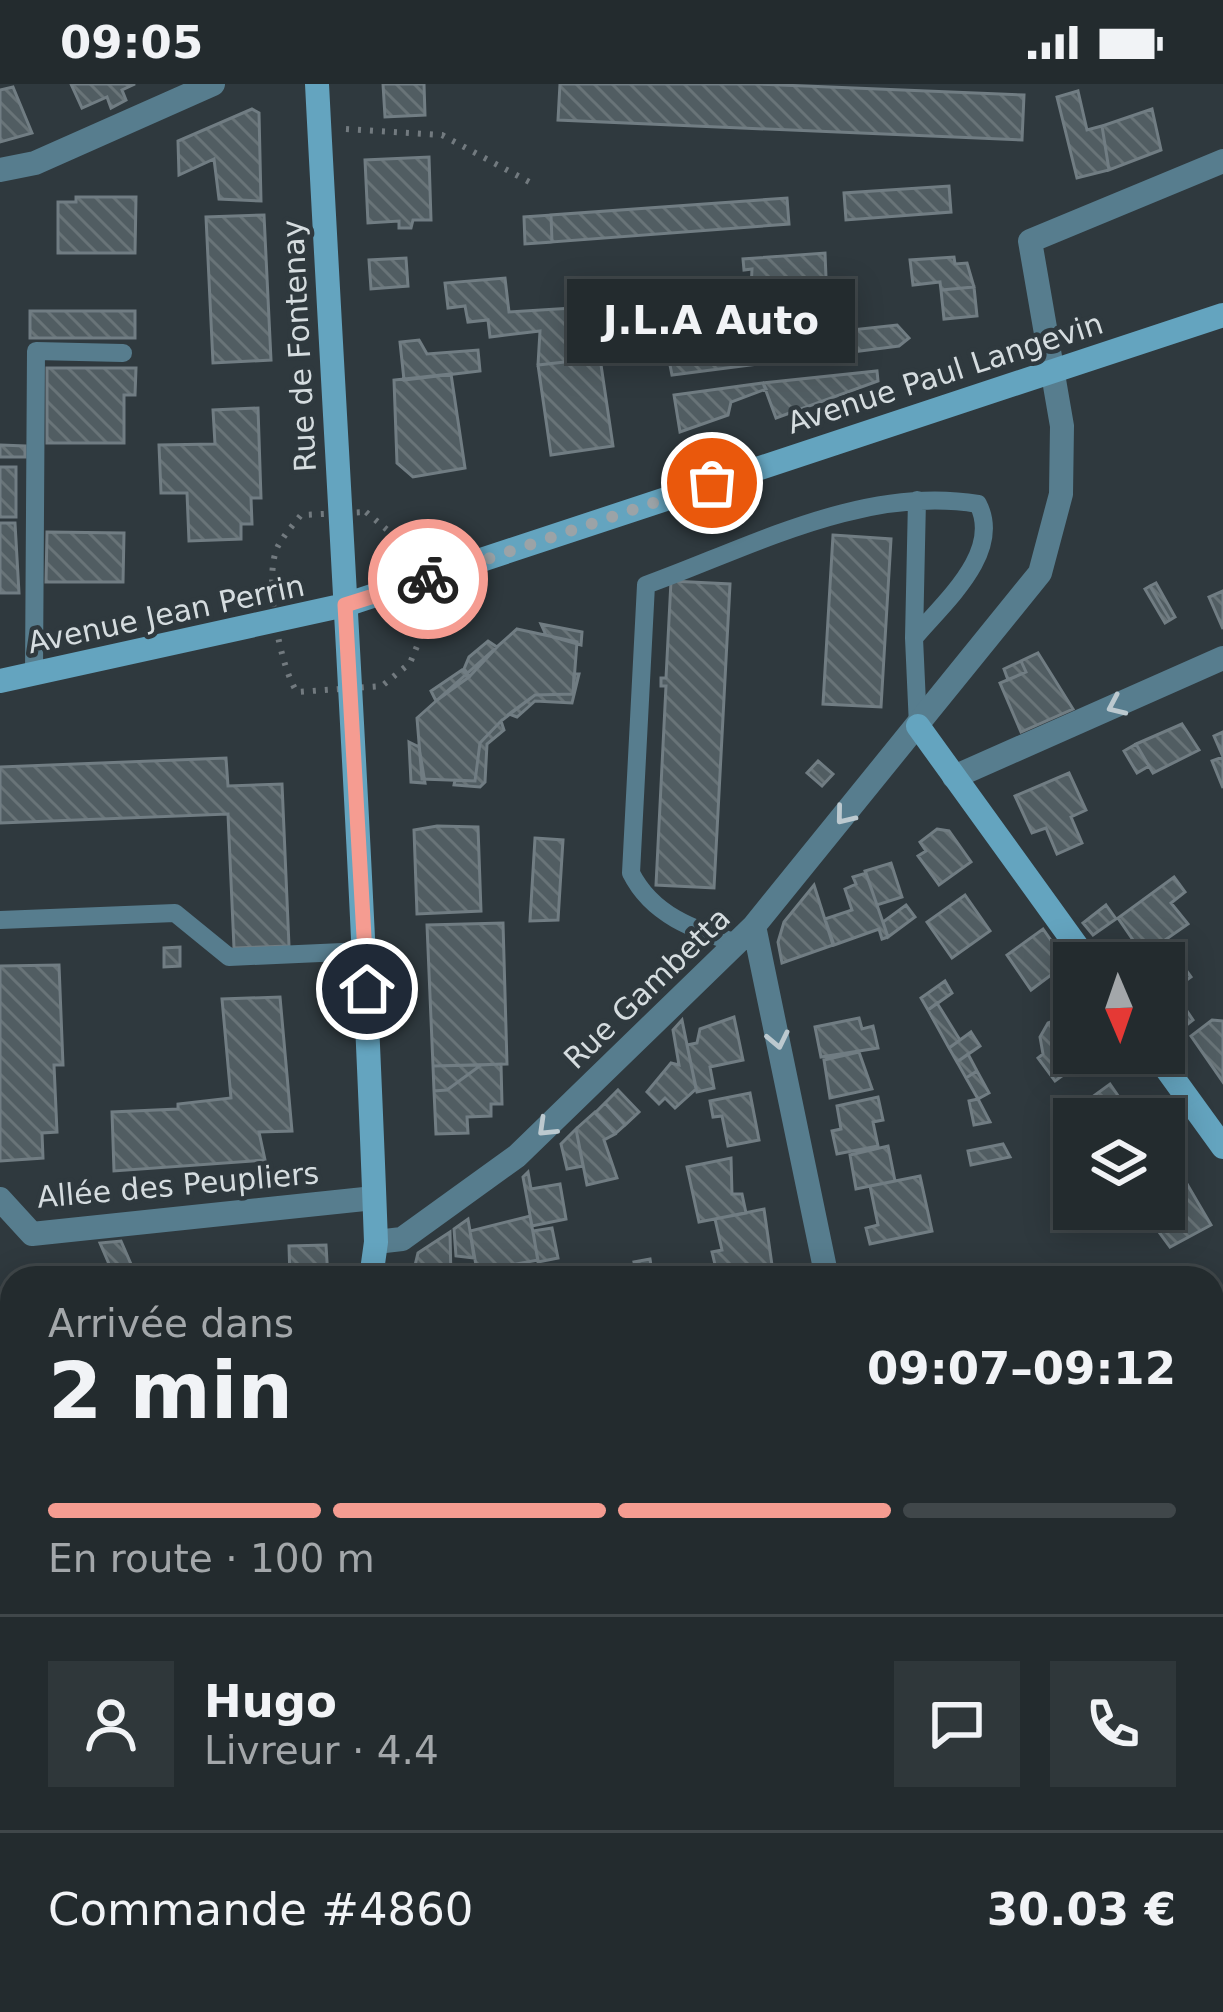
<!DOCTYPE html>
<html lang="fr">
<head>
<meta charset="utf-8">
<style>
  :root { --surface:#232b2e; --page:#2f373a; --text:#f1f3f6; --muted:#a3a7aa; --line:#40474a; --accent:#f59c91 }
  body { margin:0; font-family:"DejaVu Sans",sans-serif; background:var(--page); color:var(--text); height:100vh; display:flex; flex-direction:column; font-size:45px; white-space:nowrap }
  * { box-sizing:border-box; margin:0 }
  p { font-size:39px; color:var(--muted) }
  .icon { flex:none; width:66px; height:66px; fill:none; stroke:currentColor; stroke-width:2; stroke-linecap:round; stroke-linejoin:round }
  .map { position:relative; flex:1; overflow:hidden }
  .drawer { position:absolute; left:0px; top:1182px; width:1224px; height:747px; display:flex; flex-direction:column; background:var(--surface); border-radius:36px 36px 0 0; box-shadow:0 6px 30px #0003,0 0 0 3px var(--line) }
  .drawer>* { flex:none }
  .needle { width:78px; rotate:178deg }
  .tools { position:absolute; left:1053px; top:858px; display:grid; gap:24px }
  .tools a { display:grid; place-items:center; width:132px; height:132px; border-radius:0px; background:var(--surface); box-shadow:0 6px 30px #0003,0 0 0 3px var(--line); font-size:60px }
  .pin { position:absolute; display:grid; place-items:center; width:102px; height:102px; color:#fff; margin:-51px; border:6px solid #fff; border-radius:50%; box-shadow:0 3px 12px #0007 }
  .courier { position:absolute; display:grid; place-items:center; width:120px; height:120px; margin:-60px; border:9px solid #f59c91; border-radius:50%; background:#fff; color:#222; box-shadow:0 3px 15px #0007 }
  .bubble { position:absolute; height:84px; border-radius:0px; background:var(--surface); box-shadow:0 6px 30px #0003,0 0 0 3px var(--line); font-size:39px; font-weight:700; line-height:84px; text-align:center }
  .summary em { font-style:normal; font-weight:700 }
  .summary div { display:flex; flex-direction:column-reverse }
  .summary { display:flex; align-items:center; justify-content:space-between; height:204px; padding:0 48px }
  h1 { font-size:78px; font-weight:700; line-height:90px }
  .bar { display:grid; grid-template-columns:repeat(4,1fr); gap:18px 12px; align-content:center; height:144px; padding:0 48px }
  .bar i { height:15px; border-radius:9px; background:var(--line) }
  .bar .selected { background:var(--accent) }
  .bar p { grid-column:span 4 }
  .line { display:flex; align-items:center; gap:30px; padding:0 48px; border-top:3px solid var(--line) }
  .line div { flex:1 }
  .round { display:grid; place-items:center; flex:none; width:126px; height:126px; border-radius:0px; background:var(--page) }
  .status { display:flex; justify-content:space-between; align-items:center; height:84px; padding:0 60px; background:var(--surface); direction:ltr }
  .status svg { height:33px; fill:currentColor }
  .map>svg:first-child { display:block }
  .park { fill:url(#park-tufts) }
  .building { fill:url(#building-back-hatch); stroke:#717d83; stroke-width:3 }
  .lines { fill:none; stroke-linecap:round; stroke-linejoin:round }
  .path { stroke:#727a7f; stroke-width:6; stroke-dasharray:3 9; stroke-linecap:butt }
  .lane { stroke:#577d8e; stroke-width:18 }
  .street { stroke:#577d8e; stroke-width:24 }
  .secondary { stroke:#64a4bf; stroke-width:24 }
  .oneway { stroke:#bcc9cf }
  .done { stroke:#9ba3a7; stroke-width:12; stroke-dasharray:0 21.6 }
  .route { stroke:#f59c91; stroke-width:15 }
  .labels { text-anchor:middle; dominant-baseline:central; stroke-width:9; stroke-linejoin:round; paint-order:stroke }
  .street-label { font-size:30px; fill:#d5dcdf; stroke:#2f393e }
</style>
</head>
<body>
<div class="status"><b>09:05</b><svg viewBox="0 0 49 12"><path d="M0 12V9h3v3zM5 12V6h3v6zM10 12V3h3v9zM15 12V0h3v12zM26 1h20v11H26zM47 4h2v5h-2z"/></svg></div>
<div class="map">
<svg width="1223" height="1928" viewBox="0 0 1223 1928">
  <defs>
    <pattern id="park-tufts" width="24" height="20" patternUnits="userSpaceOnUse" patternTransform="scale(3)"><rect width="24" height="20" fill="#6e3f39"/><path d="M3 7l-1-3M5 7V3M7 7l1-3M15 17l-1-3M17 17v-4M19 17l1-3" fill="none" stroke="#825a55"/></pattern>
    <pattern id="building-back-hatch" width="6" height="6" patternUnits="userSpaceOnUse" patternTransform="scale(3)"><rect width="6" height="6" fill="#515d62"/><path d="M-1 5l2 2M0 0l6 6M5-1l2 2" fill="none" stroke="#697478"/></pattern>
  </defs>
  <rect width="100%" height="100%" fill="#2f393e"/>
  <path class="park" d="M12,1872v45l327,4 -56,7h-283v-45z"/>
  <path class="building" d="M71,0h64l-13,6 4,10 -15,8 -4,-11 -25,11z
    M383,0h41l1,31 -40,2z
    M560,0h197l267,11 -2,45 -464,-20z
    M13,3l19,46 -32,9v-52z
    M1078,7l9,39 15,-4 7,44 -32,8 -20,-81z
    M252,25l7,4 2,88 -42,-2 -5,-40 -35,16 -1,-34z
    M1152,25l9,41 -52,20 -7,-44z
    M429,73l2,63h-18l-2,8h-12v-7l-31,2 -3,-63z
    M949,102l2,26 -105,8 -2,-27z
    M76,113h60l-1,56h-77v-51h18z
    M787,114l2,26 -237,18 -1,-27z
    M264,131l7,145 -58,3 -7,-146z
    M551,131l1,27 -27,2 -1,-27z
    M825,169l2,49 -77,7 2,-40 -8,1 -1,-11z
    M954,173l1,7 12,-1 7,24 -33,3 -1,-8 -27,3 -3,-25z
    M406,174l2,28 -37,3 -2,-29z
    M505,194l4,34 64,-4 11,-6 10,8 -3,13 9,35 -62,7 2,-34 -50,6 -2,-17 -20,2 -3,-16 -17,2 -3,-25z
    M974,203l3,29 -33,3 -3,-29z
    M827,218l3,30 -76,8 -4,-31z
    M30,227h105v27h-105z
    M897,241l12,13 -10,8 -227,29 -5,-25z
    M419,256l8,14 51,-4 2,21 -76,9 -4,-38z
    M600,274l13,88 -62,9 -13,-90z
    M47,284h89l-1,27h-11v48h-77z
    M877,287l1,10 -102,37 -13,-35z
    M451,290l14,94 -52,9 -16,-14 -3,-83z
    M763,299l3,6 -35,13 -3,13 -48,17 -6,-37z
    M258,324l3,90h-10l1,26h-11v15l-52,2 -2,-48h-26l-2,-48 56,-1 -2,-34z
    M0,361l25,1v11h-25z
    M0,383h16v50h-16z
    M0,439h15l4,70h-19z
    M47,448l77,1 -1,49h-77z
    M833,451l58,4 -10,168 -58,-3z
    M671,497l59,3 -16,304 -58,-3 10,-199h-5v-8h5z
    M1156,499l19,34 -5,3 -20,-34z
    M1150,502l20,34 -5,3 -20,-34z
    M1223,507v38l-14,-32z
    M541,540l41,8 -1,13 -35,-10z
    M517,545l60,13 -4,52 -38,1 -34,26 -21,22 -5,38 -53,-2 -5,-61z
    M488,557l9,6 -27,29 -6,-7 5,-12z
    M1038,569l35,56 -52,23 -21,-49 26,-11 -5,-11z
    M1021,577l5,11 -18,8 -4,-11z
    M462,586l7,7 -33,24 -5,-10z
    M574,590h5l-7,29 -37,-2 -18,16 -8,-3 26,-19 38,-1z
    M501,637l3,9 -17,14 -2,38 -5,5 -26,-2 1,-5 20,1 5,-38z
    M1182,640l17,26 -46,23 -17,-29z
    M1223,648v56l-11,-27 11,-4 -9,-21z
    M409,658l10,5 6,36 -14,-1z
    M1136,660l13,22 -12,7 -13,-22z
    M226,674l2,28 54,-2 7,162 -55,2 -6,-134 -228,9v-56z
    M818,677l15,13 -11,12 -15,-13z
    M1069,689l17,37 -15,7 11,26 -25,11 -11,-26 -14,5 -17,-37z
    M437,742l41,1 3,84 -64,3 -3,-84z
    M937,745l12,2 22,31 -32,23 -21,-29 8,-5 -6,-9z
    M535,754l28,2 -5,80 -28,1z
    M891,779l11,34 -25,8 -12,-34z
    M866,789l22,64 -6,2 -3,-10 -45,16 -9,-26 27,-9 -7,-21 11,-5 -3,-7z
    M1174,793l11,15 -14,11 17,21 -53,37 -11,-14 9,-7 -15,-22z
    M814,801l19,60 -51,18 -4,-21 6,-20z
    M965,811l25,36 -38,27 -25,-36z
    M906,821l9,12 -27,20 -5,-15z
    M1106,821l10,14 -23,16 -10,-12z
    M503,839l4,141 -74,2 -6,-141z
    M1043,845l24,34 -36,27 -24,-35z
    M180,863v19l-16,1v-19z
    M1173,868l18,25 -27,19v-33h-7z
    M59,881l4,100h-9l3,67 -15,1 1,25 -43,3v-195z
    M945,897l7,12 -24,17 -7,-12z
    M280,913l12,134 -33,1 6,28 -151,11 -2,-59 66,-3v-5l53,-6 -9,-99z
    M937,919l23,37 -11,8 -21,-38z
    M1185,924l8,12 -18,14 -9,-13z
    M734,933l9,43 -33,7 4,21 -17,4 -10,-47 10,-2 3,-14z
    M1064,933l10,2v34h20l-39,28 -17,-23 5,-4 -3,-17 8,-14z
    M859,934l3,11 11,-3 5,22 -57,9 -6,-30z
    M682,936l14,69 -21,19 -10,-10 -6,6 -12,-12 24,-29 8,2 -6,-35z
    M1212,936l11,1v61l-32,-46z
    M971,948l9,14 -23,16 -8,-14z
    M859,968l13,37 -42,9 -6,-38z
    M968,970l9,17 -11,7 -9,-16z
    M501,980l1,40h-11v12l-24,1 1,16 -32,1 -2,-43 13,-1 34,-25z
    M481,981l-34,25 -13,1 -1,-25z
    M977,987l12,22 -11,6 -12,-21z
    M1110,1000l11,16 -9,6 12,13h-39l-8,-11z
    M618,1006l21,22 -14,13 -20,-22z
    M750,1009l9,47 -31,6 -6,-30 -9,1 -3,-16z
    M878,1013l5,23 -10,2 5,24 -41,8 -5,-23 9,-2 -4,-23z
    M978,1015l12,23 -16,3 -5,-24z
    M605,1019l20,22 -10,9 -20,-21z
    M595,1028l20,22 -11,6 13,38 -30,7 -11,-56z
    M576,1045l7,37 -16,3 -6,-25z
    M1003,1060l7,13 -39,8 -3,-14z
    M888,1062l7,35 -39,8 -6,-34z
    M1164,1069l23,31 -14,11 8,11 -15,11 -4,-7 -21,16 -12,-17h35z
    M731,1074l1,36h10l4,19 -47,9 -12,-55z
    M528,1088l3,17 29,-5 6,35 -34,7 -9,-49z
    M920,1092l12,55 -62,13 -4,-16 12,-3 -8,-39z
    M1187,1100l24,41 -41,22 -17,-23 28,-18 -8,-11z
    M764,1125l8,56 -54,12 -6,-25 10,-2 -7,-31z
    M530,1132l8,44 -61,11 -7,-40z
    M468,1135l2,12 4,27 -18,-2 -2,-27z
    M552,1144l6,30 -20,4 -5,-31z
    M450,1148l1,46h-39l6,-25z
    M121,1157l16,37h-22l-15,-35z
    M326,1161l2,33h-38l-1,-32z
    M650,1175l3,19h-15l-4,-16z
    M1223,1284v60l-11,3v-60z
    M11,1350l1,40 -12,3v-40z
    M0,1585l12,11v175l-12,-11z
    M1217,1881l6,4v43h-100l-11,-8 100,-3z
    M971,1917h143l-9,11h-19l-12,-7 -14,7h-77z"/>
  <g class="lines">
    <path class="path" d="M346,45l96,6 91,49
      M366,428l38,32 19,68 -3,27 -10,24 -28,23 -85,6c-18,-27 -34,-116 -19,-146 6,-11 15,-21 23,-31z
      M180,1917h30
      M127,1928l6,-11
      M254,1928l3,-11"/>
    <path class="lane" d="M914,554l3,-138
      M34,589l2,-322 87,2
      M0,836l175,-7 54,44 136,-6
      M737,859c-43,-13 -85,-28 -106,-70l15,-288c105,-38 218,-100 332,-81 25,49 -35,99 -64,134l4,88
      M0,1555l12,11
      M0,1832l12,-11"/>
    <path class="street" d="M0,86l35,-7 178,-79
      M954,693l269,-119
      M754,842l73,352
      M0,1115l32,35 342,-36
      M376,1158l26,-3 115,-83 237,-230 286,-353 21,-79 1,-68 -32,-185 193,-80
      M1212,1221l11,-6
      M0,1455l12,-11
      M783,1917l23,11
      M900,1928l3,-11"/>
    <path class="secondary" d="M317,0c20,386 45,771 59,1158l-5,36
      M0,597l345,-76 878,-290
      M918,642l171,237
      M1155,969l68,94
      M407,1917v11"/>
  </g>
  <defs><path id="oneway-chevron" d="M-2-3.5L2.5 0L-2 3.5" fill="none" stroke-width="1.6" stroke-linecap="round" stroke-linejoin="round" transform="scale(3)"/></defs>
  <g class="oneway">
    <use href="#oneway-chevron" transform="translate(1116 622) rotate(156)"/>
    <use href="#oneway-chevron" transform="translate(844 732) rotate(129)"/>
    <use href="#oneway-chevron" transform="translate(778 956) rotate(78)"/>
    <use href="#oneway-chevron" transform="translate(546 1044) rotate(136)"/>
  </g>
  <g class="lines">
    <path class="done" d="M428,495l284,-96"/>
    <path class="route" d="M367,905l-22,-384 83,-26"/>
  </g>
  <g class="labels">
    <g class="street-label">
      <text transform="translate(299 262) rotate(-93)">Rue de Fontenay</text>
      <text transform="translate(945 289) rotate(-18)">Avenue Paul Langevin</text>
      <text transform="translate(166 530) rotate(-12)">Avenue Jean Perrin</text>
      <text transform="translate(647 904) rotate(-44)">Rue Gambetta</text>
      <text transform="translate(178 1101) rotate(-5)">Allée des Peupliers</text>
    </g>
  </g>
</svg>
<div class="tools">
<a><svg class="needle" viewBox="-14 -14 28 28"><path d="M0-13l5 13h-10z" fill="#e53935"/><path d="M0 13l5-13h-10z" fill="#a3a7aa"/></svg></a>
<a><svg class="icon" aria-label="layers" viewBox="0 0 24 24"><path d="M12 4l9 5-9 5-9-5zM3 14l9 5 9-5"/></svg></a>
</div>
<div class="pin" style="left:712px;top:399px;background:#ea580c"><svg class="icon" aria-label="bag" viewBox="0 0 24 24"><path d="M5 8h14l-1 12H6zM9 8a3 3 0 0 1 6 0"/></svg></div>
<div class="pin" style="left:367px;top:905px;background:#1f2937"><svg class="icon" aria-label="home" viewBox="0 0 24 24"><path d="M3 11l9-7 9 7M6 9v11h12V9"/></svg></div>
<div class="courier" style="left:428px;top:495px"><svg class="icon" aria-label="bike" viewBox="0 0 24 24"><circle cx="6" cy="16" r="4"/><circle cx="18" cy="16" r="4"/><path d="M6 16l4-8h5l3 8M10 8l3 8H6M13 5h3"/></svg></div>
<div class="bubble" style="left:567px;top:195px;width:288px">J.L.A Auto</div>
<section class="drawer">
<div class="summary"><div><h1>2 min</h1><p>Arrivée dans</p></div><em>09:07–09:12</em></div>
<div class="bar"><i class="selected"></i><i class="selected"></i><i class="selected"></i><i></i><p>En route · 100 m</p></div>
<div class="line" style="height:216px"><a class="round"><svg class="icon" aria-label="person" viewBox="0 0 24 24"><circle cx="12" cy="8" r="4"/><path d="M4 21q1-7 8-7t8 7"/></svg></a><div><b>Hugo</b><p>Livreur · 4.4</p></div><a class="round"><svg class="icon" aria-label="chat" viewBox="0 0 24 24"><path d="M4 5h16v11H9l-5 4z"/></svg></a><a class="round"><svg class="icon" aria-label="phone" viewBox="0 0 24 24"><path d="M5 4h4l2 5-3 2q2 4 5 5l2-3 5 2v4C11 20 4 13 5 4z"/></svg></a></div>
<div class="line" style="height:156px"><div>Commande #4860</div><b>30.03 €</b></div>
</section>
</div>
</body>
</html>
